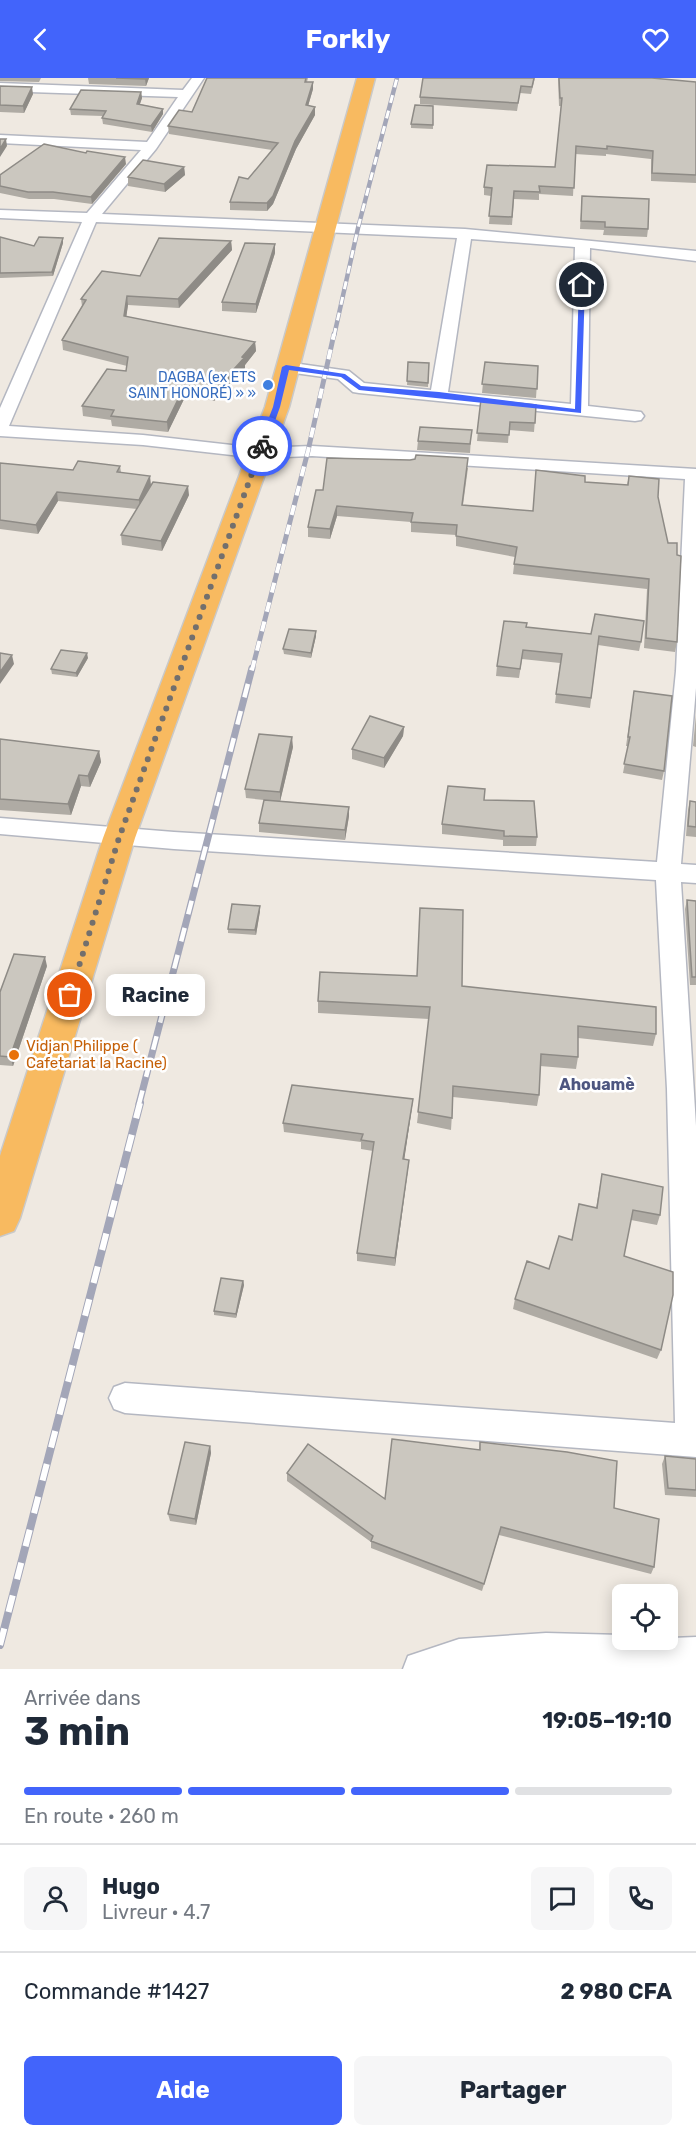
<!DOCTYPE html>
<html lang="fr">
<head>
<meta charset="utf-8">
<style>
  :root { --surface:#fff; --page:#f6f6f7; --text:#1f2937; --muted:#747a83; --line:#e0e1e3; --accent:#4264fb }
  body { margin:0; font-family:Rubik,sans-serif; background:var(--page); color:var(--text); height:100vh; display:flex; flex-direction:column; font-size:22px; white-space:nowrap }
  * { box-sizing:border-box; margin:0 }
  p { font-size:20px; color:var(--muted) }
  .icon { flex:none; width:33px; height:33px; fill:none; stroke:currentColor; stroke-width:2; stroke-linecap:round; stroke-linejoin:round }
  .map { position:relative; height:1591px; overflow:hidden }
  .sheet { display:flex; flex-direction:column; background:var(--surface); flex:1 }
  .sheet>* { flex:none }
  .buttons { position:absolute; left:612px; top:1506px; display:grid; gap:12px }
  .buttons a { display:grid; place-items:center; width:66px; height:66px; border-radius:9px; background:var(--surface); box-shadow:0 3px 15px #0003; font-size:30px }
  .pin { position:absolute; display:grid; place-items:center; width:51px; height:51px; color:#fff; margin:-26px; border:3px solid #fff; border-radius:50%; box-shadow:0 2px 6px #0007 }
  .courier { position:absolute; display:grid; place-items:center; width:60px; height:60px; margin:-30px; border:4px solid #4264fb; border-radius:50%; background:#fff; color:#222; box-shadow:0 2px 8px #0007 }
  .bubble { position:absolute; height:42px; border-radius:9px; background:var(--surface); box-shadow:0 3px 15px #0003; font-size:20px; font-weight:700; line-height:42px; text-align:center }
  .overview em { font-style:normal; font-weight:700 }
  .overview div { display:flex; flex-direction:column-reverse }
  .overview { display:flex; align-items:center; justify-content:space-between; height:102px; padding:0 24px }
  h1 { font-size:39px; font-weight:700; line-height:45px }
  .bar { display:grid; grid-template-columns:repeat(4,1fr); gap:9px 6px; align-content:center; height:72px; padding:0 24px }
  .bar i { height:8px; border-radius:4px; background:var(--line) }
  .bar .active { background:var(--accent) }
  .bar p { grid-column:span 4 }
  .line { display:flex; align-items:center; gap:15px; padding:0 24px; border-top:2px solid var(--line) }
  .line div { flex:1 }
  .round { display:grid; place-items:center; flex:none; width:63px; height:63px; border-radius:9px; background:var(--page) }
  .cta { display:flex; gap:12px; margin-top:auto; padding:12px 24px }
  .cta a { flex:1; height:69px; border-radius:9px; background:var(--accent); color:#fff; font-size:24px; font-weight:700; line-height:69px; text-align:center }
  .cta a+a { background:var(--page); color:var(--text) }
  header { display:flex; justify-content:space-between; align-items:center; height:78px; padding:0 24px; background:var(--accent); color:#fff; font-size:27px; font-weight:700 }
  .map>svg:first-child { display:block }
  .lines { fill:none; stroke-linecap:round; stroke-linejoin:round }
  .minor-casing { stroke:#b4b7c1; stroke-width:3 }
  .trunk-casing { stroke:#c9c9c9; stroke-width:3 }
  .minor { fill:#fff; fill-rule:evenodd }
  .trunk { fill:#f8ba60; fill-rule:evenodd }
  .rail-far3-casing { stroke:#a3a6b8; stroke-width:4.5 }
  .rail-far2-casing { stroke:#a3a6b8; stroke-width:5 }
  .rail-far1-casing { stroke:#a3a6b8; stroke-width:7 }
  .rail-casing { stroke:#a3a6b8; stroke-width:8 }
  .rail-far3 { stroke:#fff; stroke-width:3; stroke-dasharray:8; stroke-linecap:butt }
  .rail-far2 { stroke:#fff; stroke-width:4; stroke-dasharray:10; stroke-linecap:butt }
  .rail-far1 { stroke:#fff; stroke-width:4.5; stroke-dasharray:14; stroke-linecap:butt }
  .rail { stroke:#fff; stroke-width:6; stroke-dasharray:17; stroke-linecap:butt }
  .wall { fill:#afaba4 }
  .shaded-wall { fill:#8e8b86 }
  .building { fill:#cbc7bf; stroke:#8e8b86; stroke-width:1.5 }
  .route { fill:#4264fb }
  .done { stroke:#726f6d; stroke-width:6; stroke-dasharray:0 10.8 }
  .shop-dot { fill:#3f7fe0; stroke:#fff; stroke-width:2 }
  .food-dot { fill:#e8710a; stroke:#fff; stroke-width:2 }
  .labels { text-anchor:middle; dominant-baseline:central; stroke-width:5; stroke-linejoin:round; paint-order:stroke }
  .far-shop-label { font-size:14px; fill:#366cbe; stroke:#fff; text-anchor:end }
  .food-label { font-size:15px; fill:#c56008; stroke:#fff; text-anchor:start }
  .neighbourhood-label { font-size:16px; font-weight:bold; fill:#4d5680; stroke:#fff }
</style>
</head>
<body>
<header><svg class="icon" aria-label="back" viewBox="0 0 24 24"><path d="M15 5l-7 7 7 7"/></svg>Forkly<svg class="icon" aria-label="heart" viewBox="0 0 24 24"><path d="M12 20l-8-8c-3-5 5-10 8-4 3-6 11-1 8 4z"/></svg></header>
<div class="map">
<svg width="696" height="1591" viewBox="0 0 696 1591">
  <rect width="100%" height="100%" fill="#efe9e1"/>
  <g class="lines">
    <g class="minor-casing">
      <path id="minor" d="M192,0h12l-48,71 -54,65 363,15 231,22v10l-106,-13 -2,158 53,6 3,4 -3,4 -6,1 -276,-28 -6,-1 -15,-13 -58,-8 -2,-4 2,-4 6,-1 63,9 15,12 67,7 26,-152 -361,-16 -87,204 134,9 116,13 53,-2 384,23v219l-15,176 15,1v18l-15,-1 15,244v331l-571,-44 -11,-4 -5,-11 5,-11 11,-4 550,40 -8,-334 -11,-209 -482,-31 -174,-15v-16l174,14 483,30 19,-191 9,-192 -373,-23 -53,2 -116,-13 -143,-9v-28l82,-186 -82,-4v-8l87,3 54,-63 -141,-7v-8l147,7 31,-45 -178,-6v-8l183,7zM471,161l104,8 -4,157 -123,-12z
        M546,1555l76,2v5l74,-3v32h-293l5,-13 51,-17z"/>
    </g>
    <g class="trunk-casing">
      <path id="trunk" d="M357,0h18l-86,329 -154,431 -115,380 -6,13 -14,5v-80l103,-318 162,-431z"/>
    </g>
    <use href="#minor" class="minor"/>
    <use href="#trunk" class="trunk"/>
    <g class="rail-far3-casing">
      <path id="rail-far3" d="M334,258l24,-108 39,-150"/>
    </g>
    <g class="rail-far2-casing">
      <path id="rail-far2" d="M252,592l56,-219 26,-117"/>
    </g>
    <g class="rail-far1-casing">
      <path id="rail-far1" d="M139,1026l113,-436"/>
    </g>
    <g class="rail-casing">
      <path id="rail" d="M0,1567l140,-542"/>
    </g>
    <use href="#rail-far3" class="rail-far3"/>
    <use href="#rail-far2" class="rail-far2"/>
    <use href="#rail-far1" class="rail-far1"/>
    <use href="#rail" class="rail"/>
  </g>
  <path class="wall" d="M0,0h41l-2,4 -39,-1z
    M88,0h61l-3,8 -57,-2z
    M207,0h101l-1,4h6v7l-5,17 7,9 -19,34 -23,55 -6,7 -37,-1v-8l18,-23 24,-29 -103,-16 -1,-8 24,-14z
    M535,0l-4,16 -11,-1 -3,18 -97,-7v-7z
    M558,0h94l44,4v101l-45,-2v-22l-45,-5v2l-31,-2 -2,42 -34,-2v6l-25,-1 -2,26 -23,-1 2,-28 -7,-1v-8l71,-20 6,-61h-2z
    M0,8l33,8 -9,19 -24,-1z
    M141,14l1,6 -2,6 23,5v5l-11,18 -49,-8 -1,-6 1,-2 -32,-1 -1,-6z
    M433,28v23l-22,-1v-4z
    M126,86l-34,40 -38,-5h-25l-29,-6v-18z
    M184,89l1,8 -20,17 -37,-6v-9z
    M582,118l66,33 -1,8 -44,-2 1,-5 -24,-1z
    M0,159l34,9 29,-3 -10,33 -53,2z
    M231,163l1,9 -53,58 -51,-3 -2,12 129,25 1,9 -11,14v3l-31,33 -28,-6 -18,37 -56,-6 -1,-6 -28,-4 -1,-10 44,-35 1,-5 -64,-16 -1,-10 20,-34 -1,-7z
    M275,166v9l-19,60 -34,-2v-9z
    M408,284l21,1 -1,24 -21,-2z
    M485,284l53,4 -2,32 -54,-5z
    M481,321l55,6 -2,27 -25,-2 -1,13 -31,-2z
    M471,361l-1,14 -53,-3 1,-9z
    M0,385l73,7 47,-4 1,6 30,13 38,10 -27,56 -40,-6 -1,-10 16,-26 -79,-8 -20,33 -38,-5z
    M468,390l-5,37 69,6 53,-29 42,3 2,-9 29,21 19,145 -2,10 -31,-4 3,-59 -134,-15 2,-17 -59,-11v-11l-45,-3v-10l-74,-6 -7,23 -22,-2v-10l15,-37z
    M526,549l65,7 50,8 -2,9 -41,-6 -8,63 -35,-5 5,-40 -38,-4 -3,19 -23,-2 1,-10z
    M316,558l-5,22 -27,-4 -1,-5z
    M88,580l-11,19 -25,-3 -1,-5z
    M634,613l30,80 -2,9 -39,-7 5,-27h-2z
    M696,637v32l-3,-1z
    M404,649l-1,9 -19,32 -32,-9v-10z
    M0,661l99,12 2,11 -11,25 -9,-1 -10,29 -71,-5z
    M293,669l-13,54 69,6v9l-4,24 -86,-8v-9l5,-23 -18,-2 -1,-9z
    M484,722l53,37 -1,9h-33v-6l-61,-6v-10z
    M690,723l6,1v35l-10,-1 2,-26z
    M687,822l9,1v84h-6l-5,-76z
    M260,833l-4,24 -28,-2v-4z
    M47,888l-34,100 -13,-1v-73z
    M462,908l194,48 -3,12 -75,-8v19l-2,12 -36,-3 -1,29 -2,11 -84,-9 -2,33 -34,-7 12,-104 -111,-6v-12z
    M413,1021l-1,8 -8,53h5l-1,9 -13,97 -38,-5v-8l16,-102 -12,-2v-7l-77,-10 -1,-9z
    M602,1096l58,41 -3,10 -26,-5 -7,36 37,94 -4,9 -144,-50 2,-10 34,-30 47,-61z
    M243,1203l1,4 -8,33 -22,-3v-4z
    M480,1364l134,66 40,59 -3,7 -152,-39 -17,56 -111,-43v-6l-84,-61v-8l98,26 94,-49z
    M210,1368l1,7 -15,72 -26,-4 -2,-7z
    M665,1378l31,3v38l-31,-2 -3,-31z"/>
  <path class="shaded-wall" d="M146,0h3l-3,8 -1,-7z
    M313,4v7l-7,24v-8z
    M32,9l1,7 -9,19 -1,-7z
    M141,14l1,6 -4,11 -1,-5z
    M315,29v8l-19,34 -23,55 -6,7v-8l28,-62z
    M163,31v5l-11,18 -1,-6z
    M6,61l1,7 -7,11v-8z
    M125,79l1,7 -34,40 -1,-7z
    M184,89l1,8 -20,17 -1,-8z
    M63,160v5l-10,33 -1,-4z
    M231,163l1,9 -53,58 -1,-9z
    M275,166v9l-19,60v-9z
    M127,218l1,9 -3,21 -1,-10z
    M255,264l1,9 -11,14v3l-31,33v-10z
    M185,307l1,10 -18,37 -1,-10z
    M150,398l1,9 -11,24 -1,-9z
    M188,408l1,9 -27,56 -1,-10z
    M57,414l1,9 -20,33 -2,-9z
    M337,428v10l-7,23v-10z
    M316,553v5l-5,22v-5z
    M87,575l1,5 -11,19 -1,-4z
    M12,577l2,9 -14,20v-12z
    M404,649l-1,9 -19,32v-10z
    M292,659l1,10 -13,55v-10z
    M99,673l2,11 -11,25 -2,-11z
    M79,697l2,11 -10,29 -3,-11z
    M349,729v9l-4,24v-10z
    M260,828v5l-4,24 -1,-5z
    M45,879l2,9 -34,100 -3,-9z
    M413,1021l-1,8 -9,61v-9z
    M409,1082l-1,9 -13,97v-8z
    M243,1203l1,4 -8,33v-4z
    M210,1368l1,7 -15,72 -1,-6z"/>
  <path class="building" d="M116,0h30l-1,1z
    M207,0h99l-1,4h8l-7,23 9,2 -20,34 -22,55 -6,7 -37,-1 9,-25 9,2 30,-36 -110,-17 11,-16 13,2z
    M423,0h111l-2,9 -11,-1 -3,17 -98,-6z
    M559,0h93l44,4v93l-44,-2 1,-22 -46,-5v3l-31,-3 -2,42 -35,-2 1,6 -26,-1 -2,26 -23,-1 3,-28 -8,-1 3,-22 68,2 7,-69h-2z
    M0,8l32,1 -9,19 -23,-1z
    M81,12l60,2 -4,12 26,5 -12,17 -49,-8 4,-7 -36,-2z
    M415,27l18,1v19l-22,-1z
    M0,61h6l-6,10z
    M44,66l42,9 1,-2 38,6 -34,40 -38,-5h-25l-28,-6v-11z
    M143,82l41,7 -20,17 -36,-7z
    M582,118l67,3 -1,30 -43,-2v-5l-24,-1z
    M0,159l34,9 5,-9 24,1 -11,34 -52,1z
    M159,160l72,3 -53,58 -51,-3 -3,20 131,26 -13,15 2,1 -30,33 -29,-6 -18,37 -56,-6 3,-6 -32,-4 25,-37 19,2 2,-14 -66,-17 24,-40 -5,-1 21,-28 38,5z
    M245,165l30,1 -19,60 -34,-2z
    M408,284l21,1 -1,20 -21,-2z
    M485,284l53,4 -1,23 -55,-5z
    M481,321l55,6 -1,18 -25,-1 -1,13 -32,-2z
    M420,349l52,3 -2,14 -52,-3z
    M416,377l52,3 -6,47 71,6 3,-41 49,6v6l43,3 1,-9 30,3 -1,18 10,46h9v12l4,1 -4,86 -31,-4 3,-59 -135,-15 3,-17 -61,-11 1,-11 -46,-3 2,-9 -76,-7 -7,23 -22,-2 8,-37h7l4,-32 83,2 5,-1z
    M78,383l42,5 -3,6 33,4 -11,24 -82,-8 -21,33 -36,-5v-57l73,7z
    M153,404l35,4 -27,55 -40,-6z
    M595,536l49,7 -3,21 -42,-6 -8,62 -35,-4 6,-40 -39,-4 -3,19 -23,-3 7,-45 23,2 -1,4 65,7z
    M289,551l27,2 -5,22 -28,-4z
    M61,572l26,3 -11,20 -25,-4z
    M0,575l12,2 -12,17z
    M634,613l38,5 -8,75 -40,-7 6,-27h-2z
    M370,638l34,11 -20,31 -32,-9z
    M259,656l33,3 -12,55 -35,-3z
    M0,661l99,12 -11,25 -9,-1 -11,29 -68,-5z
    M448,708l37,3 -1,11 50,1 3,36 -33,-1v-5l-62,-7z
    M264,722l85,7 -4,23 -86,-7z
    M690,723l6,1v25l-8,-1z
    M687,822l9,1v76h-4z
    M232,826l28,2 -5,24 -27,-1z
    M420,830l43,2 -1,76 194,21v27l-78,-8v31l-37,-3 -2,41 -86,-9 -1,32 -34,-6 12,-105 -112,-6 2,-29 97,4z
    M14,876l31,3 -35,100 -10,-1v-64z
    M292,1007l121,14 -10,60 6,1 -14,98 -38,-5 17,-111 -13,-2 2,-6 -80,-11z
    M602,1096l61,13 -3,28 -27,-5 -9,46 49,16v23l-12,55 -146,-51 12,-38 22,8 10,-33 13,4 7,-36 18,4z
    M221,1200l22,3 -7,33 -22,-3z
    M392,1361l88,11v-8l87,10 50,9 -3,47 45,11 -5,48 -153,-40 -17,57 -113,-43 2,-5 -86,-63 21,-29 77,55z
    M185,1364l25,4 -15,73 -27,-5z
    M665,1378l31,3v31l-28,-2z"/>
  <path class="route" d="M582,205l3,2 -4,128 -222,-23 -18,-13 -52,-7 -9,37 -14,39 -4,2 -4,-2 15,-39 9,-40 4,-2 59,9 16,12 78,6 136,17 4,-124z"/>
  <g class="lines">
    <path class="done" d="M70,917l49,-157 143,-392"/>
  </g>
  <circle class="shop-dot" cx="268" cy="307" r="6"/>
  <circle class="food-dot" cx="14" cy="977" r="6"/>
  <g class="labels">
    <g class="far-shop-label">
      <text x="256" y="299">DAGBA (ex ETS<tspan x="256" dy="16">SAINT HONORÉ) » »</tspan></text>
    </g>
    <g class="food-label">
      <text x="26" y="968">Vidjan Philippe (<tspan x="26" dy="17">Cafetariat la Racine)</tspan></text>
    </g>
    <g class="neighbourhood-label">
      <text x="597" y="1006">Ahouamè</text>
    </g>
  </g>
</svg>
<div class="buttons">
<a><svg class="icon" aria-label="locate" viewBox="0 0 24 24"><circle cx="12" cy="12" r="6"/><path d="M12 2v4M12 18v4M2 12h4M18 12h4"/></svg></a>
</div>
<div class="pin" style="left:70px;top:917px;background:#ea580c"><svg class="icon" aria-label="bag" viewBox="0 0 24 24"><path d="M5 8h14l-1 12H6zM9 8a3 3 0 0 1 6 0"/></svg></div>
<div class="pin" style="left:582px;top:207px;background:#1f2937"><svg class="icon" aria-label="home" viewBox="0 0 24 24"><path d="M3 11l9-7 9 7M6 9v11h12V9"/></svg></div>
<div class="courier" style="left:262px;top:368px"><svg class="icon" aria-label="bike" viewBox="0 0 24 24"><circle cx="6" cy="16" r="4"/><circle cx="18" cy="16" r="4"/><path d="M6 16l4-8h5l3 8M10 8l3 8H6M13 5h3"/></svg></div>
<div class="bubble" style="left:106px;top:896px;width:99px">Racine</div>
</div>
<section class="sheet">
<div class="overview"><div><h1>3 min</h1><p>Arrivée dans</p></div><em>19:05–19:10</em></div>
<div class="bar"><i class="active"></i><i class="active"></i><i class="active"></i><i></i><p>En route · 260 m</p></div>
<div class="line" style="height:108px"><a class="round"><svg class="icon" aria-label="person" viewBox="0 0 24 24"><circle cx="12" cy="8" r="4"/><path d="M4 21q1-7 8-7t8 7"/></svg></a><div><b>Hugo</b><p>Livreur · 4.7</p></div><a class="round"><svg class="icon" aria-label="chat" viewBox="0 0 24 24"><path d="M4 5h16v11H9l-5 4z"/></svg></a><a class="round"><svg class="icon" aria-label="phone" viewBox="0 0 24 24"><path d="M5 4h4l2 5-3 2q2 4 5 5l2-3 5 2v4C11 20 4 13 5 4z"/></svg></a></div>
<div class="line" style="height:78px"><div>Commande #1427</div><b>2 980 CFA</b></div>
<div class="cta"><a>Aide</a><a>Partager</a></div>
</section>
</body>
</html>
